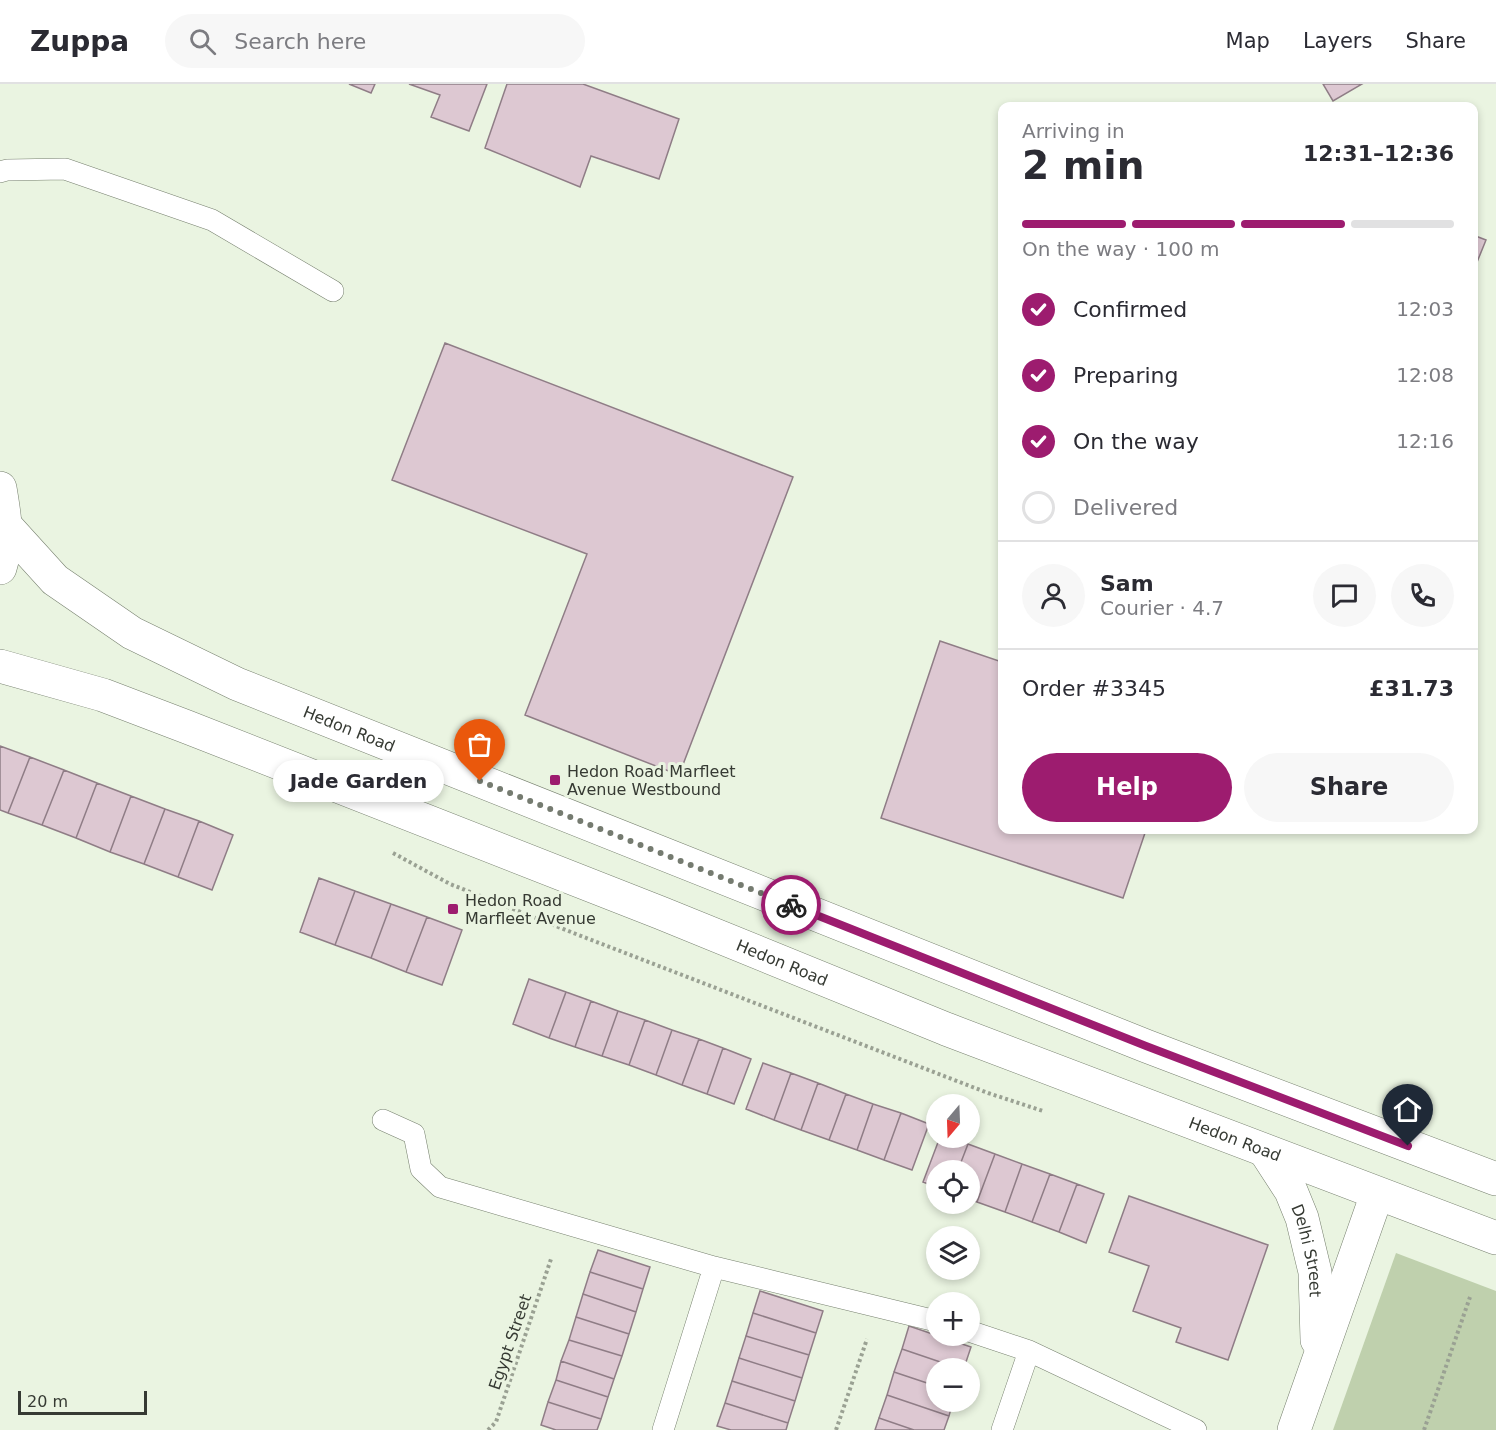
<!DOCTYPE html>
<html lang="en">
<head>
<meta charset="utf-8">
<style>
  :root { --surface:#fff; --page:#f7f7f7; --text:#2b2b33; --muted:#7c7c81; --line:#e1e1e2; --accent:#9d1c6f }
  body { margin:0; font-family:"DejaVu Sans",sans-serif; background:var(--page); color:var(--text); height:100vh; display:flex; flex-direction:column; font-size:22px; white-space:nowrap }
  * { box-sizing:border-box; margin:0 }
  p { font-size:20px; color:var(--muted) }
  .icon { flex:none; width:33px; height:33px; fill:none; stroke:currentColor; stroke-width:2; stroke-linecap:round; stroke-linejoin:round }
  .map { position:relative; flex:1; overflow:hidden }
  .sheet { position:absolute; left:998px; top:18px; width:480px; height:732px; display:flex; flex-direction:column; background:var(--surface); border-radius:12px; box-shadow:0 3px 9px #0003 }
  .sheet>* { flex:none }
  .needle { width:39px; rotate:199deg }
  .controls { position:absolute; left:926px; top:1010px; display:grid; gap:12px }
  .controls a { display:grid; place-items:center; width:54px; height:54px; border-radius:50%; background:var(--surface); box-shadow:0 3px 9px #0003; font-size:30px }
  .scale { position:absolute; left:18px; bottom:15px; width:129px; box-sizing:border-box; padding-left:6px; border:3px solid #363a33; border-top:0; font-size:16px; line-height:21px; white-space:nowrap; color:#363a33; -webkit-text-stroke:4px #eaf4e1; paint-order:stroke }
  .pin { position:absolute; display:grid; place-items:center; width:51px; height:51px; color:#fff; margin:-62px -26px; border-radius:50% 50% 50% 0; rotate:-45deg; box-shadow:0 0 6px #0007 }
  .pin .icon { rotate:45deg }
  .courier { position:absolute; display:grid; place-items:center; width:60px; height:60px; margin:-30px; border:4px solid #9d1c6f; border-radius:50%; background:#fff; color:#222; box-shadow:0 2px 8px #0007 }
  .bubble { position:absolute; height:42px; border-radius:21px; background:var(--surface); box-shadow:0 3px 9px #0003; font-size:20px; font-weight:600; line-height:42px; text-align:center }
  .overview em { font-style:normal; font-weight:600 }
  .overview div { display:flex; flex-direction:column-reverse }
  .overview { display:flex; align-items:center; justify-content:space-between; height:102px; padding:0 24px }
  h1 { font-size:39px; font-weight:600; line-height:45px }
  .bar { display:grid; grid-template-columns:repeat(4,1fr); gap:9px 6px; align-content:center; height:72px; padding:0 24px }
  .bar i { height:8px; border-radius:4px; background:var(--line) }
  .bar .selected { background:var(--accent) }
  .bar p { grid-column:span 4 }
  .line { display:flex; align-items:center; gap:15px; padding:0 24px; border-top:2px solid var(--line) }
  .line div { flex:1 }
  .round { display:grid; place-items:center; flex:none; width:63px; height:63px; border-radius:32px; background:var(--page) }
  ol { padding:0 24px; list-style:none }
  li { display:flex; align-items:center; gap:18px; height:66px }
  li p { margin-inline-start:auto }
  li .icon { padding:6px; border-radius:50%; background:var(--accent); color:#fff; stroke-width:4 }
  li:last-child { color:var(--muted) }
  li i { width:33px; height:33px; border:3px solid var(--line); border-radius:50% }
  .button { display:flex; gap:12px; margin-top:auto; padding:12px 24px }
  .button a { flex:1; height:69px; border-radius:36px; background:var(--accent); color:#fff; font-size:24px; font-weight:600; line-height:69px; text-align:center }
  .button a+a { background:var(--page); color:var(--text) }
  header { display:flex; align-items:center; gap:36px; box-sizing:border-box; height:84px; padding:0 30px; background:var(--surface); border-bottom:2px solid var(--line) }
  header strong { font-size:28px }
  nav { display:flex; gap:33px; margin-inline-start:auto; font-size:21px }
  .search { width:420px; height:54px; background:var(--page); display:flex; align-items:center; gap:15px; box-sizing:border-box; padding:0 21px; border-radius:33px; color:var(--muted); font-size:22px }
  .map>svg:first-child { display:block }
  .green { fill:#bfd0ad }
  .building { fill:#ddc8d2; stroke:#8f7d86; stroke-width:1.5 }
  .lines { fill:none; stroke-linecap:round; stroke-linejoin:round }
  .lane-casing { stroke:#77806f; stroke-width:22 }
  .street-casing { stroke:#77806f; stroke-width:34 }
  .highway-casing { stroke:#77806f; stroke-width:34 }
  .path { stroke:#9aa193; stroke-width:4; stroke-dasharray:3 3; stroke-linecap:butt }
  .lane { stroke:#fff; stroke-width:21 }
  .street { stroke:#fff; stroke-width:33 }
  .highway { stroke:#fff; stroke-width:33 }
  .done { stroke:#757b70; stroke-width:6; stroke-dasharray:0 10.8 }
  .route { stroke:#9d1c6f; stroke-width:8 }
  .poi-dot { fill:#9d1c6f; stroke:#eaf4e1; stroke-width:2 }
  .labels { text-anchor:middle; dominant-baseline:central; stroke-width:6; stroke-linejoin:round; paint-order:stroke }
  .street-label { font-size:16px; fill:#363a33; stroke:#eaf4e1 }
  .poi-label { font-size:16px; fill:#363a33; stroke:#eaf4e1; text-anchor:start }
</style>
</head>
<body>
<header>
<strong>Zuppa</strong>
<div class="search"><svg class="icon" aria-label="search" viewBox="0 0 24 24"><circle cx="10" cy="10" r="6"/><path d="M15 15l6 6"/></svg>Search here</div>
<nav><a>Map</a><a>Layers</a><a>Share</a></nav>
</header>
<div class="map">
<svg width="1496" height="1346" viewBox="0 0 1496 1346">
  <rect width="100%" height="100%" fill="#eaf4e1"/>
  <path class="green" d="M1396,1169l100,38v139h-163z"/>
  <path class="building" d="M349,0h26l-4,9z
    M409,0h78l-18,47 -38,-14 9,-22z
    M507,0h76l96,35 -20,60 -68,-23 -11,31 -95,-39z
    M1323,0h39l-29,17z
    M1473,151l13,5 -13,32z
    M445,259l348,134 -114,298 -154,-60 62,-161 -195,-74z
    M940,557l62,21v168h144l-23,68 -242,-80z
    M0,662l30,11 -22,56 -8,-3z
    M30,673l34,13 -22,55 -34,-12z
    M64,686l33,13 -21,55 -34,-13z
    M97,699l34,13 -21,56 -34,-14z
    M131,712l34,13 -21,55 -34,-12z
    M165,725l34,12 -21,56 -34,-13z
    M199,737l34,14 -21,55 -34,-13z
    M319,794l36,13 -20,54 -35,-13z
    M355,807l36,13 -20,54 -36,-13z
    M391,820l36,13 -21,55 -35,-14z
    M427,833l35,13 -20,55 -36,-13z
    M529,895l37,13 -17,46 -36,-14z
    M566,908l25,9 -16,46 -26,-9z
    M591,917l27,10 -16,45 -27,-9z
    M618,927l27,9 -16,45 -27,-9z
    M645,936l27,10 -16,45 -27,-10z
    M672,946l27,9 -17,46 -26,-10z
    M699,955l24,9 -16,46 -25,-9z
    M723,964l28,11 -17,45 -27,-10z
    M763,979l28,10 -17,47 -28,-11z
    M791,989l27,10 -17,47 -27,-10z
    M818,999l28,11 -17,46 -28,-10z
    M846,1010l27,10 -16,46 -28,-10z
    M873,1020l28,9 -17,47 -27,-10z
    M901,1029l28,11 -17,46 -28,-10z
    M940,1053h9l19,7 -10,26h-22v17l-13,-5z
    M968,1060l27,10 -18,48 -8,-3v-29h-11z
    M995,1070l27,10 -17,48 -28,-10z
    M1022,1080l28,10 -18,48 -27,-10z
    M1050,1090l27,10 -18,48 -27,-10z
    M1077,1100l27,10 -18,49 -27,-11z
    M1129,1112l139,49 -40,115 -52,-18 5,-14 -48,-17 16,-45 -40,-14z
    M598,1166l52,17 -7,22 -53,-17z
    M590,1188l53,17 -7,23 -53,-18z
    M760,1207l63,20 -7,22 -63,-20z
    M583,1210l53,18 -7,22 -53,-17z
    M753,1229l63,20 -7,22 -63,-19z
    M576,1233l53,17 -7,22 -53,-16z
    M909,1242l62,21 -7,21h-6l-56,-19z
    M746,1252l63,19 -7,23 -63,-20z
    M569,1256l53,16 -8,23 -53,-18z
    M902,1265l56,19h-22v18l-42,-14z
    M739,1274l63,20 -7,23 -63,-20z
    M561,1277l53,18 -6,18 -52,-17z
    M894,1288l42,14v15h17l-4,15 -62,-21z
    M556,1296l52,17 -7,22 -53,-17z
    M732,1297l63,20 -7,22 -63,-20z
    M887,1311l62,21 -5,14h-30l-35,-12z
    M548,1318l53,17 -4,11h-41l-15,-5z
    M725,1319l63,20 -2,7h-55l-14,-4z
    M879,1334l35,12h-39z"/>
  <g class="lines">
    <g class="lane-casing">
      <path id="lane" d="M0,88l7,-2 58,-1 147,51 121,71
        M383,1036l31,14 7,35 19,18 274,80 222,54
        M969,1247l60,20 167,79
        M663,1346l51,-163
        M1002,1346l27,-79"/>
    </g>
    <g class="street-casing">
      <g id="street">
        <path id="s1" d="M1265,1067l26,40 11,27 13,54 2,68"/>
        <path d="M1294,1346l83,-236"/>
      </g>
    </g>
    <g class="highway-casing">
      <g id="highway">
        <path d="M0,404c5,29 9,52 0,80"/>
        <path id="s2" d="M6,442l49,54 77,53 105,51 909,362 350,133"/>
        <path id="s3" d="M0,582l103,29 84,32 474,186 285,116 550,209"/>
      </g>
    </g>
    <path class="path" d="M393,769l57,31 126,50 412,159 55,18
      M488,1346l8,-8 55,-163
      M836,1346l31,-91
      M1424,1346l46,-133"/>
    <use href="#lane" class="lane"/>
    <use href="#street" class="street"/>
    <use href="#highway" class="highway"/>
  </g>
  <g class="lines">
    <path class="done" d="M480,697l311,124"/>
    <path class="route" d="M791,821l355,141 262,100"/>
  </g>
  <g class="poi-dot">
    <rect x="549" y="690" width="12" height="12" rx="3"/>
    <rect x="447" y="819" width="12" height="12" rx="3"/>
  </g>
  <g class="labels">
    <g class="street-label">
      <text stroke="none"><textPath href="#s2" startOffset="404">Hedon Road</textPath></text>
      <text stroke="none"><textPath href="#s3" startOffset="837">Hedon Road</textPath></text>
      <text stroke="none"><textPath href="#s3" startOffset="1323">Hedon Road</textPath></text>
      <text stroke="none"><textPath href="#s1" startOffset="110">Delhi Street</textPath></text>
      <text transform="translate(510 1258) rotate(-71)">Egypt Street</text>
    </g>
    <g class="poi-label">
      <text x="567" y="687">Hedon Road Marfleet<tspan x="567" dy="18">Avenue Westbound</tspan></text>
      <text x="465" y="816">Hedon Road<tspan x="465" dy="18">Marfleet Avenue</tspan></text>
    </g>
  </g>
</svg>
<div class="controls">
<a><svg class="needle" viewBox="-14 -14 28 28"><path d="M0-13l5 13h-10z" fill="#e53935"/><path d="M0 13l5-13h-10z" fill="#7c7c81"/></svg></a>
<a><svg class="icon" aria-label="locate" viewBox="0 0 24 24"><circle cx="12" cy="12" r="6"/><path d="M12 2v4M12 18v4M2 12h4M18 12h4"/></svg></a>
<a><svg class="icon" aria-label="layers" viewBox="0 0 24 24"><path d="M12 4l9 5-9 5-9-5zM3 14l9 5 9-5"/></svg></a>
<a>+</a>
<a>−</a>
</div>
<div class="scale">20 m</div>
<div class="pin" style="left:480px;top:697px;background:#ea580c"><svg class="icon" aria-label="bag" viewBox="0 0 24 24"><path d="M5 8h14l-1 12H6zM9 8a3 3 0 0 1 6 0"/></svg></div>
<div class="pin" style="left:1408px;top:1062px;background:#1f2937"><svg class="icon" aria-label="home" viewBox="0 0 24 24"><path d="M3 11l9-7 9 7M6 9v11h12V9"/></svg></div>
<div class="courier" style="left:791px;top:821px"><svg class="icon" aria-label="bike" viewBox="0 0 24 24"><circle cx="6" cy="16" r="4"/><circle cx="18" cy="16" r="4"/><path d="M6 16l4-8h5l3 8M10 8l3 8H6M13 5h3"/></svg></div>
<div class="bubble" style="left:273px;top:676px;width:171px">Jade Garden</div>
<section class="sheet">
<div class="overview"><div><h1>2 min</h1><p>Arriving in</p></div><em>12:31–12:36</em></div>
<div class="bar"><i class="selected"></i><i class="selected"></i><i class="selected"></i><i></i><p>On the way · 100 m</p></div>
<ol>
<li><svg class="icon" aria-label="check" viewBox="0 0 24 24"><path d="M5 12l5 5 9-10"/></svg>Confirmed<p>12:03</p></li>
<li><svg class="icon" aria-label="check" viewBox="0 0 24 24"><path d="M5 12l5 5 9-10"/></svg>Preparing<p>12:08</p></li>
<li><svg class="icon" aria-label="check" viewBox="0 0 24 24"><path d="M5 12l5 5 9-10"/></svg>On the way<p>12:16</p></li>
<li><i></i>Delivered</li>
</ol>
<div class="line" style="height:108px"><a class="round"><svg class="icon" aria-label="person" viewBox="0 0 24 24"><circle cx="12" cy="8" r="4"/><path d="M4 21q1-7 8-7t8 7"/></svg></a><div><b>Sam</b><p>Courier · 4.7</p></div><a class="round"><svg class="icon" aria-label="chat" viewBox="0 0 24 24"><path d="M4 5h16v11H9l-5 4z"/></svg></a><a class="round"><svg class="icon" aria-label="phone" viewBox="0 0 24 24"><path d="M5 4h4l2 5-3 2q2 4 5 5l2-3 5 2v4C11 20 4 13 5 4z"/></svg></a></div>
<div class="line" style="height:78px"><div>Order #3345</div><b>£31.73</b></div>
<div class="button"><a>Help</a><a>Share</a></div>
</section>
</div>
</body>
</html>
